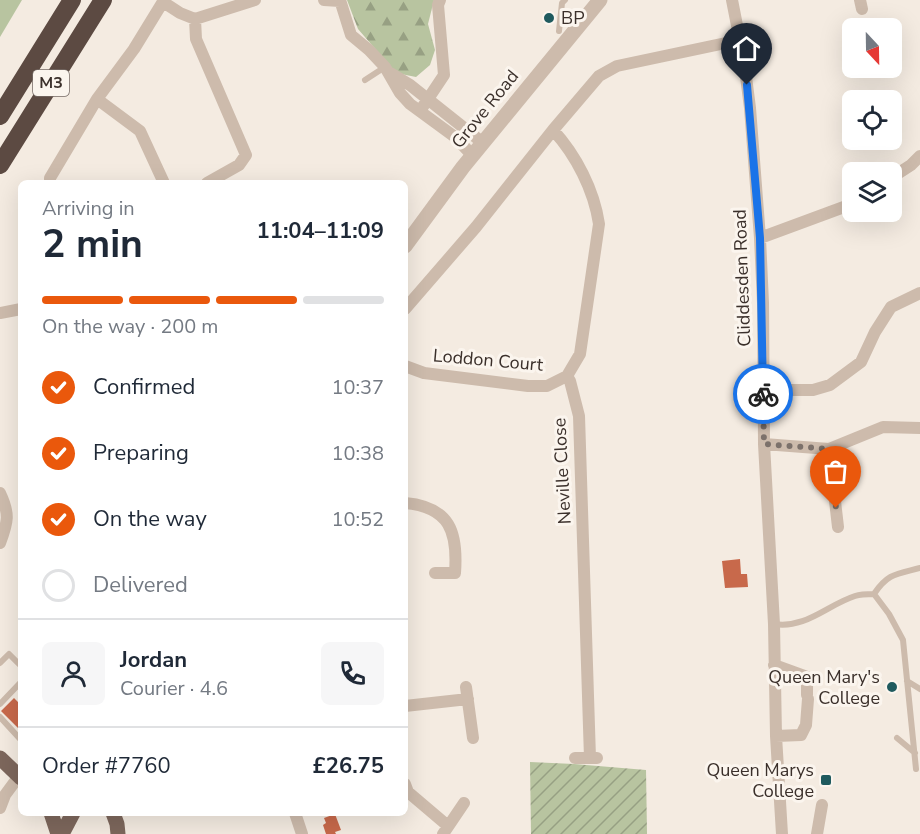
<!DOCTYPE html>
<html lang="en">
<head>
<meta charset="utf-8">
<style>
  :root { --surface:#fff; --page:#f6f6f7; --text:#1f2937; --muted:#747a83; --line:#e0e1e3; --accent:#ea580c }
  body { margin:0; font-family:"Nunito Sans",sans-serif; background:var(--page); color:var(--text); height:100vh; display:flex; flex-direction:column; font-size:22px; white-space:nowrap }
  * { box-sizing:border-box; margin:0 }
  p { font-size:20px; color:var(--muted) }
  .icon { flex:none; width:33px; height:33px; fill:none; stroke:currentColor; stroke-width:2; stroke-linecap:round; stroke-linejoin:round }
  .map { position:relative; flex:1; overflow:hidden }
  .panel { position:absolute; left:18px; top:180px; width:390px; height:636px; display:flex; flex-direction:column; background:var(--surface); border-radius:9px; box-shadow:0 6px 24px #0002 }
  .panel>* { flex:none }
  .needle { width:39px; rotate:158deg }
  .tools { position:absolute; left:842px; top:18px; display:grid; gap:12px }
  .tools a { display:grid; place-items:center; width:60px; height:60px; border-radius:9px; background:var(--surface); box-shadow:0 6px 24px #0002; font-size:30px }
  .pin { position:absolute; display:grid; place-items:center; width:51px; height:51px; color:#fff; margin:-62px -26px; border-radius:50% 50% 50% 0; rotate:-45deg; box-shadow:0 0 6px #0007 }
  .pin .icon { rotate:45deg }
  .courier { position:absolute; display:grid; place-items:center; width:60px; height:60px; margin:-30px; border:4px solid #1a73e8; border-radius:50%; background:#fff; color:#222; box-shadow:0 2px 8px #0007 }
  .headline em { font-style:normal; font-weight:700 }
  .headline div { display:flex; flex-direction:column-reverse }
  .headline { display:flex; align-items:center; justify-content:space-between; height:102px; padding:0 24px }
  h1 { font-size:39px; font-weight:700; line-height:45px }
  .bar { display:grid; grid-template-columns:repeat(4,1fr); gap:9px 6px; align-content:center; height:72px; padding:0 24px }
  .bar i { height:8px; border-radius:4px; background:var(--line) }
  .bar .active { background:var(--accent) }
  .bar p { grid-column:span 4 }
  .line { display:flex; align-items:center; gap:15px; padding:0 24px; border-top:2px solid var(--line) }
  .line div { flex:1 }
  .round { display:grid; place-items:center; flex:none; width:63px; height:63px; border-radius:9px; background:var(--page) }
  ol { padding:0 24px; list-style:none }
  li { display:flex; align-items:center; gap:18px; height:66px }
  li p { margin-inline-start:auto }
  li .icon { padding:6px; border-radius:50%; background:var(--accent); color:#fff; stroke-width:4 }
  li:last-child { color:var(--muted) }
  li i { width:33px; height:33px; border:3px solid var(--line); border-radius:50% }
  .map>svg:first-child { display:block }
  .grass { fill:#b8c4a0 }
  .forest { fill:url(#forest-firs) }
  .garden { fill:url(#garden-furrows) }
  .building { fill:#c8694b }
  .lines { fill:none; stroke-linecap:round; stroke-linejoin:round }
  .service { stroke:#cdbbac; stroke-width:6 }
  .minor { stroke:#cdbbac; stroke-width:12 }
  .tertiary { stroke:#cdbbac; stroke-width:15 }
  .primary { stroke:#7d675c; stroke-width:15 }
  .motorway { stroke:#5c4a42; stroke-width:18 }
  .done { stroke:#7c716b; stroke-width:6; stroke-dasharray:0 10.8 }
  .route { stroke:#1a73e8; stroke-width:8 }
  .poi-dot { fill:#1f5a5e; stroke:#fbf5ee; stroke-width:2 }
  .labels { text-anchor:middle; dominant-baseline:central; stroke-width:6; stroke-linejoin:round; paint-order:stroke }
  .shield { fill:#fbf5ee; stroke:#756b66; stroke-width:1.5 }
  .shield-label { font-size:16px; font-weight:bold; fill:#3b302b }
  .poi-label { font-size:18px; fill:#3b302b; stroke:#fbf5ee; text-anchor:end }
  .street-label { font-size:18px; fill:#3b302b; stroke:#fbf5ee }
</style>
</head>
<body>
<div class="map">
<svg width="920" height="834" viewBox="0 0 920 834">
  <defs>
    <pattern id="forest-firs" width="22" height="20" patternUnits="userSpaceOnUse" patternTransform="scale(1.5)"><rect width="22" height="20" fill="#b8c4a0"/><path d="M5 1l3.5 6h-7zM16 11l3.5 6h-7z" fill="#97a083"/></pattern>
    <pattern id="garden-furrows" width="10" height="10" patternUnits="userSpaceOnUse" patternTransform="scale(1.5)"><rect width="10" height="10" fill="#b8c4a0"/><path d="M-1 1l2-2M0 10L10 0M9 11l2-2" fill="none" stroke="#97a083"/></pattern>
  </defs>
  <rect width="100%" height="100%" fill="#f4ebe1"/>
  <path class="grass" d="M0,0h22l-22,37z"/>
  <path class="forest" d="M347,0h87l-6,24 7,26 -5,15 -14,12 -20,-4 -38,-44z"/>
  <path class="garden" d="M530,762l44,2 72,6 1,64h-116z"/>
  <path class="building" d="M740,559l1,15h6l1,13 -23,1 -3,-27z
    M14,698l7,7v26l-20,-20z
    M335,814l6,16 -6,2 1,2h-10l-3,-9 3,-2 -2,-5z"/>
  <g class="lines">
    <path class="service" d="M559,31l3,-28 3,-3
      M365,80l20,-13
      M874,594l15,20 14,26 13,129
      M774,624c32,5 53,-19 81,-28 6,-2 13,-2 19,-2 14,-21 23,-20 46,-26
      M0,663l9,-9 12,12
      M907,681l13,8
      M0,704l21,-22
      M0,717l21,23
      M897,738l18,15"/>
    <path class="minor" d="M324,0l16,1
      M340,0l11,35 18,15 16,17 15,26 10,11 45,33 18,19
      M732,0l12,61 6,47 10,130 3,65 1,141 10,180 2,112 6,98
      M860,0l2,9
      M163,2l17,11 15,6 60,-19
      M195,19l1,20 50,116 -7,10 -32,18
      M390,73l20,12 73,58
      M97,99l43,32 24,52
      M420,111l24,-36 -6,-70 2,-5
      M891,178l20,-13 9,-9
      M50,183v-5l47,-79 37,-50 30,-49
      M760,238l92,-34
      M405,309l71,-82 77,-97
      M0,313l21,-4
      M405,366l19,7 104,13h19l20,-10 13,-22 19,-130c-5,-34 -23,-69 -46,-94l46,-54 18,-10 123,-26
      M567,376l3,5 9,35 11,342
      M764,390h49l17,-5 31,-23 14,-30 16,-25 29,-14
      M764,444l65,5 54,-22 37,1
      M829,449l9,78
      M0,493c10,21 8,29 0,50
      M405,503c45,4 53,29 50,70h-20
      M774,665l33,12v18
      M466,687l7,51
      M405,706l63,-7
      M776,736l25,-1 5,-10 2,-26
      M575,758h22
      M405,784l3,8 40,34
      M0,808l5,-13 14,-19
      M295,813l7,21
      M443,834l21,-31
      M817,834l5,-29"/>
    <path class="tertiary" d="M405,246l58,-79 137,-167"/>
    <path class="primary" d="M0,758l21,20
      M51,813l7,21
      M113,813l4,11 1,10
      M62,834l11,-21"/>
    <path class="motorway" d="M0,116l72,-116
      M0,165l103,-165"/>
  </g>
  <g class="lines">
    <path class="done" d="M763,394l1,50 65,5 7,59"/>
    <path class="route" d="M747,85l13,153 3,156"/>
  </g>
  <g class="poi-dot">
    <circle cx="549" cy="18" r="6"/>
    <circle cx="892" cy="687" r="6"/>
    <rect x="820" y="774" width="12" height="12" rx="3"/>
  </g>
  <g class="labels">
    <rect class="shield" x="33" y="70" width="36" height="26" rx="4.5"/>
    <g class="shield-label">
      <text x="51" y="83">M3</text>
    </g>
    <g class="poi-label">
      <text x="561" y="18" text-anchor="start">BP</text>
      <text x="880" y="677">Queen Mary's<tspan x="880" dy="21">College</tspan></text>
      <text x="814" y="770">Queen Marys<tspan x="814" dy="21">College</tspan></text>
    </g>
    <g class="street-label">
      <text transform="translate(485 109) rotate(-51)">Grove Road</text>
      <text transform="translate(742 278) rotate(-92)">Cliddesden Road</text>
      <text transform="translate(488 360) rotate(5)">Loddon Court</text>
      <text transform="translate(562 471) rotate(-93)">Neville Close</text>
    </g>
  </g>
</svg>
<div class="tools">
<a><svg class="needle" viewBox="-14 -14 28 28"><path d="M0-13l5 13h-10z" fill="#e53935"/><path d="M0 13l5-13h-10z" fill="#747a83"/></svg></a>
<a><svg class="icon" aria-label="locate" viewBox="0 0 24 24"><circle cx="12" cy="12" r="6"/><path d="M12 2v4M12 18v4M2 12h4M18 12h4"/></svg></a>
<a><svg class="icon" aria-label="layers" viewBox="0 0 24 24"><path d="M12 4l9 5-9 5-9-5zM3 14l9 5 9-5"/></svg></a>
</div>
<div class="pin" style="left:836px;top:508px;background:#ea580c"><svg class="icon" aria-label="bag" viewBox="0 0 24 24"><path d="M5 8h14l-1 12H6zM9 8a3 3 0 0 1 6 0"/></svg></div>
<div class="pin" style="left:747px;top:85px;background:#1f2937"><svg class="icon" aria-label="home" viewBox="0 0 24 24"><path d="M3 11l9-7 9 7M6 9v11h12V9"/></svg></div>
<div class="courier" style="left:763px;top:394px"><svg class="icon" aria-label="bike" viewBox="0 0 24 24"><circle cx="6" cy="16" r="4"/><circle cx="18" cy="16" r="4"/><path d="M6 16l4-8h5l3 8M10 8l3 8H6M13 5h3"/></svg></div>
<section class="panel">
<div class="headline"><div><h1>2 min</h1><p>Arriving in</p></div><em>11:04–11:09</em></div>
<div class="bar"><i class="active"></i><i class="active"></i><i class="active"></i><i></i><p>On the way · 200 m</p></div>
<ol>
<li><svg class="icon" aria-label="check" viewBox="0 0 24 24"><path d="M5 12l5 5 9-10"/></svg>Confirmed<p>10:37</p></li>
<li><svg class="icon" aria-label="check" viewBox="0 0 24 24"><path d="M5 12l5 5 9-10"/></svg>Preparing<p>10:38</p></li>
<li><svg class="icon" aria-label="check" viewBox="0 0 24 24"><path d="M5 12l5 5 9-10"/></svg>On the way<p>10:52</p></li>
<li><i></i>Delivered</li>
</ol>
<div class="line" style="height:108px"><a class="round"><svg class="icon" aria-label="person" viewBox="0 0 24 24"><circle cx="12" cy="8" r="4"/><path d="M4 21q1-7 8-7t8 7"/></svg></a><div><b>Jordan</b><p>Courier · 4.6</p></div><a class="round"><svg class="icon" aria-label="phone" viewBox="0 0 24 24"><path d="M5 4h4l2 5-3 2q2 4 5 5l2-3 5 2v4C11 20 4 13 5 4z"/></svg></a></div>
<div class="line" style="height:78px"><div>Order #7760</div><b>£26.75</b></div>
</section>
</div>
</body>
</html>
